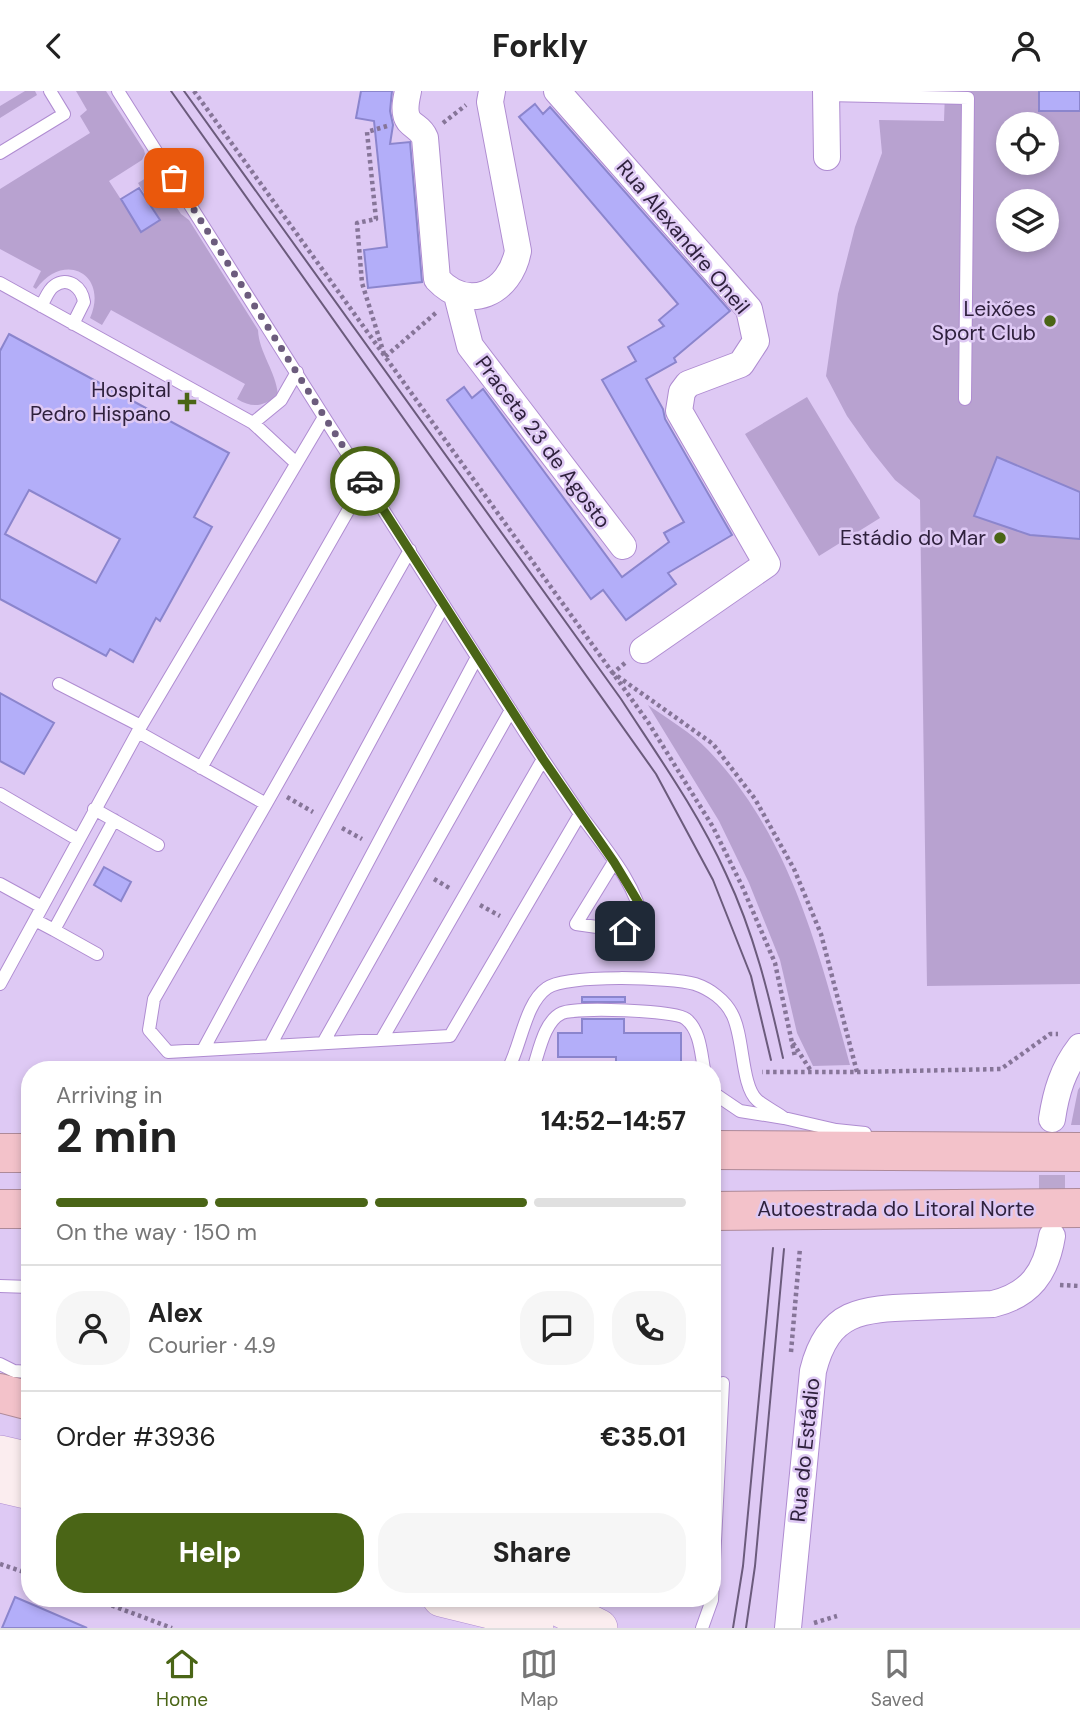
<!DOCTYPE html>
<html lang="en">
<head>
<meta charset="utf-8">
<style>
  :root { --surface:#fff; --page:#f6f6f6; --text:#222; --muted:#767676; --line:#e0e0e0; --accent:#4a6516 }
  body { margin:0; font-family:"DM Sans",sans-serif; background:var(--page); color:var(--text); height:100vh; display:flex; flex-direction:column; font-size:26px; white-space:nowrap }
  * { box-sizing:border-box; margin:0 }
  p { font-size:23px; color:var(--muted) }
  .icon { flex:none; width:38px; height:38px; fill:none; stroke:currentColor; stroke-width:2; stroke-linecap:round; stroke-linejoin:round }
  .map { position:relative; flex:1; overflow:hidden }
  .drawer { position:absolute; left:21px; top:970px; width:700px; height:546px; display:flex; flex-direction:column; background:var(--surface); border-radius:28px; box-shadow:0 4px 10px #0003 }
  .drawer>* { flex:none }
  .fabs { position:absolute; left:996px; top:21px; display:grid; gap:14px }
  .fabs a { display:grid; place-items:center; width:63px; height:63px; border-radius:50%; background:var(--surface); box-shadow:0 4px 10px #0003; font-size:35px }
  .pin { position:absolute; display:grid; place-items:center; width:60px; height:60px; color:#fff; margin:-30px; border-radius:14px; box-shadow:0 4px 10px #0006 }
  .courier { position:absolute; display:grid; place-items:center; width:70px; height:70px; margin:-35px; border:5px solid #4a6516; border-radius:50%; background:#fff; color:#222; box-shadow:0 2px 9px #0007 }
  .summary em { font-style:normal; font-weight:700 }
  .summary div { display:flex; flex-direction:column-reverse }
  .summary { display:flex; align-items:center; justify-content:space-between; height:119px; padding:0 35px }
  h1 { font-size:46px; font-weight:700; line-height:52px }
  .bar { display:grid; grid-template-columns:repeat(4,1fr); gap:10px 7px; align-content:center; height:84px; padding:0 35px }
  .bar i { height:9px; border-radius:5px; background:var(--line) }
  .bar .active { background:var(--accent) }
  .bar p { grid-column:span 4 }
  .line { display:flex; align-items:center; gap:18px; padding:0 35px; border-top:2px solid var(--line) }
  .line div { flex:1 }
  .round { display:grid; place-items:center; flex:none; width:74px; height:74px; border-radius:28px; background:var(--page) }
  .cta { display:flex; gap:14px; margin-top:auto; padding:14px 35px }
  .cta a { flex:1; height:80px; border-radius:28px; background:var(--accent); color:#fff; font-size:28px; font-weight:700; line-height:80px; text-align:center }
  .cta a+a { background:var(--page); color:var(--text) }
  header { display:flex; justify-content:space-between; align-items:center; height:91px; padding:0 35px; background:var(--surface); font-size:32px; font-weight:700 }
  .tabs { display:flex; justify-content:space-around; align-items:center; height:98px; border-top:2px solid var(--line); background:var(--surface); font-size:19px; color:var(--muted) }
  .tabs a { display:grid; justify-items:center; gap:4px }
  .tabs .active { color:var(--accent) }
  .map>svg:first-child { display:block }
  .green { fill:#b8a2d0; fill-rule:evenodd }
  .building { fill:#b3aef9; stroke:#8b85cd; stroke-width:2; fill-rule:evenodd }
  .lines { fill:none; stroke-linecap:round; stroke-linejoin:round }
  .minor-tunnel { stroke:#bba7cf; stroke-width:26; stroke-dasharray:26 13; stroke-linecap:butt }
  .service-casing { stroke:#af8cd1; stroke-width:14 }
  .minor-casing { stroke:#af8cd1; stroke-width:28 }
  .secondary-casing { stroke:#af8cd1; stroke-width:38 }
  .motorway-casing { stroke:#ae8a99; stroke-width:40 }
  .path { stroke:#867598; stroke-width:4.5; stroke-dasharray:3.5 3.5; stroke-linecap:butt }
  .service { stroke:#fff; stroke-width:12 }
  .minor { stroke:#fff; stroke-width:26 }
  .secondary { stroke:#fbedef; stroke-width:37 }
  .motorway { stroke:#f3c2ca; stroke-width:38 }
  .tram { stroke:#6b5b7c; stroke-width:2 }
  .done { stroke:#6c5c7d; stroke-width:7; stroke-dasharray:0 12.6 }
  .route { stroke:#4a6516; stroke-width:9 }
  .poi-dot { fill:#4a6516; stroke:#dec9f4; stroke-width:2.5 }
  .labels { text-anchor:middle; dominant-baseline:central; stroke-width:5; stroke-linejoin:round; paint-order:stroke }
  .street-label { font-size:21px; fill:#2f213d; stroke:#dec9f4 }
  .poi-label { font-size:21px; fill:#2f213d; stroke:#dec9f4; text-anchor:end }
</style>
</head>
<body>
<header><svg class="icon" aria-label="back" viewBox="0 0 24 24"><path d="M15 5l-7 7 7 7"/></svg>Forkly<svg class="icon" aria-label="person" viewBox="0 0 24 24"><circle cx="12" cy="8" r="4"/><path d="M4 21q1-7 8-7t8 7"/></svg></header>
<div class="map">
<svg width="1080" height="1537" viewBox="0 0 1080 1537">
  <rect width="100%" height="100%" fill="#dec9f4"/>
  <path class="green" d="M25,0h10l2,4 -37,23v-12z
    M76,0h30l38,59 1,4 -3,6 -33,21 33,51 18,-12 -22,-37 16,-10 27,41 8,6 69,110c1,23 18,41 20,65 -14,11 -25,14 -41,4l8,-15 -134,-74 -9,15 -12,-7c19,-43 -25,-68 -54,-29l-3,-2 8,-16 -41,-22v-60l90,-56 -10,-17 7,-6z
    M945,0h135v893l-153,2 -7,-486 -25,-20 -24,-30 -24,-34 -21,-40 12,-82 17,-67 27,-74 -3,-33 65,1zM1008,33h38v39h-38zM1008,110h38v39h-38z
    M807,306l73,121 -61,38 -74,-122z
    M648,614c20,14 44,28 60,45 83,86 111,203 142,315l-37,1 -16,-33 -17,-73 -31,-77 -30,-62z
    M1080,996v38h-9l7,-35z"/>
  <path class="building" d="M361,0h31l-2,20 3,14 -3,19 20,-2 12,140 -54,6 -4,-38 23,-3 -13,-126 -18,-3z
    M1039,0h41v20h-41z
    M535,13l8,10 7,-7 180,204 -56,47 2,4 -30,17 17,30 2,10 67,116 -64,38 8,11 -50,36 -23,-30 -12,9 -144,-199 17,-13 8,11 11,-9 139,188 47,-35 -5,-9 20,-11 -82,-142 34,-19 -8,-14 36,-21 -5,-6 19,-16 -159,-187z
    M139,97l21,32 -19,12 -20,-33z
    M9,243l220,119 -35,64 18,10 -52,94 -4,-3 -23,44 -23,-13 -4,7 -106,-57v-248zM29,399l91,49 -24,44 -91,-49z
    M997,366l83,35v47l-50,-4 -56,-19z
    M0,602l54,30 -30,51 -24,-13z
    M104,776l27,15 -10,19 -27,-16z
    M582,906h43v5h-43z
    M582,928h42v14h57v36h-65v-12h-58v-24h24z
    M15,1506l72,31h-85z"/>
  <g class="lines">
    <path class="minor-tunnel" d="M1052,1045v88"/>
    <g class="service-casing">
      <path id="service" d="M826,4l142,3 -3,301
        M0,62l64,-39 -14,-23
        M0,192l253,140 43,40
        M41,215c4,-6 7,-16 13,-20 14,-11 28,2 30,16l-11,22
        M253,332l28,-23 16,-28
        M59,593l82,42
        M138,641l128,72 -112,195 -5,31 19,22 282,-16 130,-222 -54,-80 -202,-317
        M201,677l164,-287
        M0,703l77,45
        M266,713l144,-254
        M94,718l64,36
        M580,723c24,33 57,70 63,110l-18,7 -49,-7 38,-62
        M0,793l42,23
        M35,829l19,10 60,-110
        M54,839l43,24
        M0,893l141,-258 183,-309 -206,-326
        M382,948l161,-280
        M323,952l188,-333
        M270,955l207,-389
        M203,959l241,-445
        M508,978c13,-23 17,-66 39,-81 18,-14 125,-11 148,-4 15,5 30,16 37,30 12,22 9,72 25,86 8,7 19,12 27,18
        M533,978c6,-17 11,-48 29,-56 13,-6 114,-3 124,6 14,11 15,34 18,50
        M712,1001l28,19 44,7 52,12 29,3
        M0,1195l30,1
        M0,1273l14,7 16,1
        M702,1537l10,-28 11,-217"/>
    </g>
    <g class="minor-casing">
      <path id="minor" d="M408,0c-2,9 -5,22 1,30 6,7 12,7 16,17l12,141c32,34 73,14 81,-28l-28,-149 2,-11
        M557,0l192,218 7,32 -15,23 -53,20 -6,8 -3,19 88,153 -124,86
        M826,0l1,66
        M457,204l13,51 153,200
        M1052,1028c4,-27 11,-50 28,-72
        M788,1537l25,-257c15,-61 49,-62 104,-64 25,-1 50,-2 76,-3 37,-9 53,-31 59,-68"/>
    </g>
    <g class="secondary-casing">
      <path id="secondary" d="M0,1363l30,7
        M0,1393l30,7
        M441,1507l49,12 45,18
        M540,1507l59,30"/>
    </g>
    <g class="motorway-casing">
      <path id="motorway" d="M712,1059l368,2
        M0,1062h30
        M0,1118h30
        M712,1120l368,-3
        M0,1302l30,8"/>
    </g>
    <path class="path" d="M194,0l454,631 65,105 29,59 33,77 20,94
      M443,32l23,-18
      M387,35l-20,6 9,87 -19,4 5,60 23,74 53,-46
      M625,572l-12,10 100,71 42,55 39,70 27,65 36,138h-95
      M287,706l26,15
      M342,737l20,11
      M434,788l17,10
      M480,814l20,11
      M793,952l18,28
      M857,981l144,-3 49,-35h8
      M1060,1194l20,1
      M791,1261l9,-104
      M0,1473l30,10
      M92,1507l80,30
      M814,1532l23,-7"/>
    <use href="#service" class="service"/>
    <use href="#minor" class="minor"/>
    <use href="#secondary" class="secondary"/>
    <use href="#motorway" class="motorway"/>
    <path class="tram" d="M171,0l485,683 57,106 38,96 20,84
      M184,0l437,608c37,57 77,113 105,175 28,59 43,121 57,184
      M733,1537l10,-62 30,-318
      M746,1537l9,-62 29,-317"/>
  </g>
  <g class="lines">
    <path class="done" d="M174,87l191,303"/>
    <path class="route" d="M365,390l178,278 71,103 26,43 3,19 -18,7"/>
  </g>
  <g class="poi-dot">
    <circle cx="1050" cy="230" r="7"/>
    <path d="M183.5 300.5h7v7h7v7h-7v7h-7v-7h-7v-7h7z"/>
    <circle cx="1000" cy="447" r="7"/>
  </g>
  <g class="labels">
    <g class="street-label">
      <text transform="translate(683 146) rotate(50)">Rua Alexandre Oneil</text>
      <text transform="translate(543 351) rotate(53)">Praceta 23 de Agosto</text>
      <text x="896" y="1118">Autoestrada do Litoral Norte</text>
      <text transform="translate(805 1359) rotate(-84)">Rua do Estádio</text>
    </g>
    <g class="poi-label">
      <text x="1036" y="218">Leixões<tspan x="1036" dy="24">Sport Club</tspan></text>
      <text x="171" y="299">Hospital<tspan x="171" dy="24">Pedro Hispano</tspan></text>
      <text x="986" y="447">Estádio do Mar</text>
    </g>
  </g>
</svg>
<div class="fabs">
<a><svg class="icon" aria-label="locate" viewBox="0 0 24 24"><circle cx="12" cy="12" r="6"/><path d="M12 2v4M12 18v4M2 12h4M18 12h4"/></svg></a>
<a><svg class="icon" aria-label="layers" viewBox="0 0 24 24"><path d="M12 4l9 5-9 5-9-5zM3 14l9 5 9-5"/></svg></a>
</div>
<div class="pin" style="left:174px;top:87px;background:#ea580c"><svg class="icon" aria-label="bag" viewBox="0 0 24 24"><path d="M5 8h14l-1 12H6zM9 8a3 3 0 0 1 6 0"/></svg></div>
<div class="pin" style="left:625px;top:840px;background:#1f2937"><svg class="icon" aria-label="home" viewBox="0 0 24 24"><path d="M3 11l9-7 9 7M6 9v11h12V9"/></svg></div>
<div class="courier" style="left:365px;top:390px"><svg class="icon" aria-label="car" viewBox="0 0 24 24"><path d="M5 17H2v-5l4-1 3-4h7l3 4 3 1v5h-3M9 17h6M6 11h13"/><circle cx="7" cy="17" r="2"/><circle cx="17" cy="17" r="2"/></svg></div>
<section class="drawer">
<div class="summary"><div><h1>2 min</h1><p>Arriving in</p></div><em>14:52–14:57</em></div>
<div class="bar"><i class="active"></i><i class="active"></i><i class="active"></i><i></i><p>On the way · 150 m</p></div>
<div class="line" style="height:126px"><a class="round"><svg class="icon" aria-label="person" viewBox="0 0 24 24"><circle cx="12" cy="8" r="4"/><path d="M4 21q1-7 8-7t8 7"/></svg></a><div><b>Alex</b><p>Courier · 4.9</p></div><a class="round"><svg class="icon" aria-label="chat" viewBox="0 0 24 24"><path d="M4 5h16v11H9l-5 4z"/></svg></a><a class="round"><svg class="icon" aria-label="phone" viewBox="0 0 24 24"><path d="M5 4h4l2 5-3 2q2 4 5 5l2-3 5 2v4C11 20 4 13 5 4z"/></svg></a></div>
<div class="line" style="height:91px"><div>Order #3936</div><b>€35.01</b></div>
<div class="cta"><a>Help</a><a>Share</a></div>
</section>
</div>
<nav class="tabs">
<a class="active"><svg class="icon" aria-label="home" viewBox="0 0 24 24"><path d="M3 11l9-7 9 7M6 9v11h12V9"/></svg>Home</a>
<a><svg class="icon" aria-label="map" viewBox="0 0 24 24"><path d="M3 6l6-2 6 2 6-2v14l-6 2-6-2-6 2zM9 4v14M15 6v14"/></svg>Map</a>
<a><svg class="icon" aria-label="saved" viewBox="0 0 24 24"><path d="M7 4h10v16l-5-4-5 4z"/></svg>Saved</a>
</nav>
</body>
</html>
